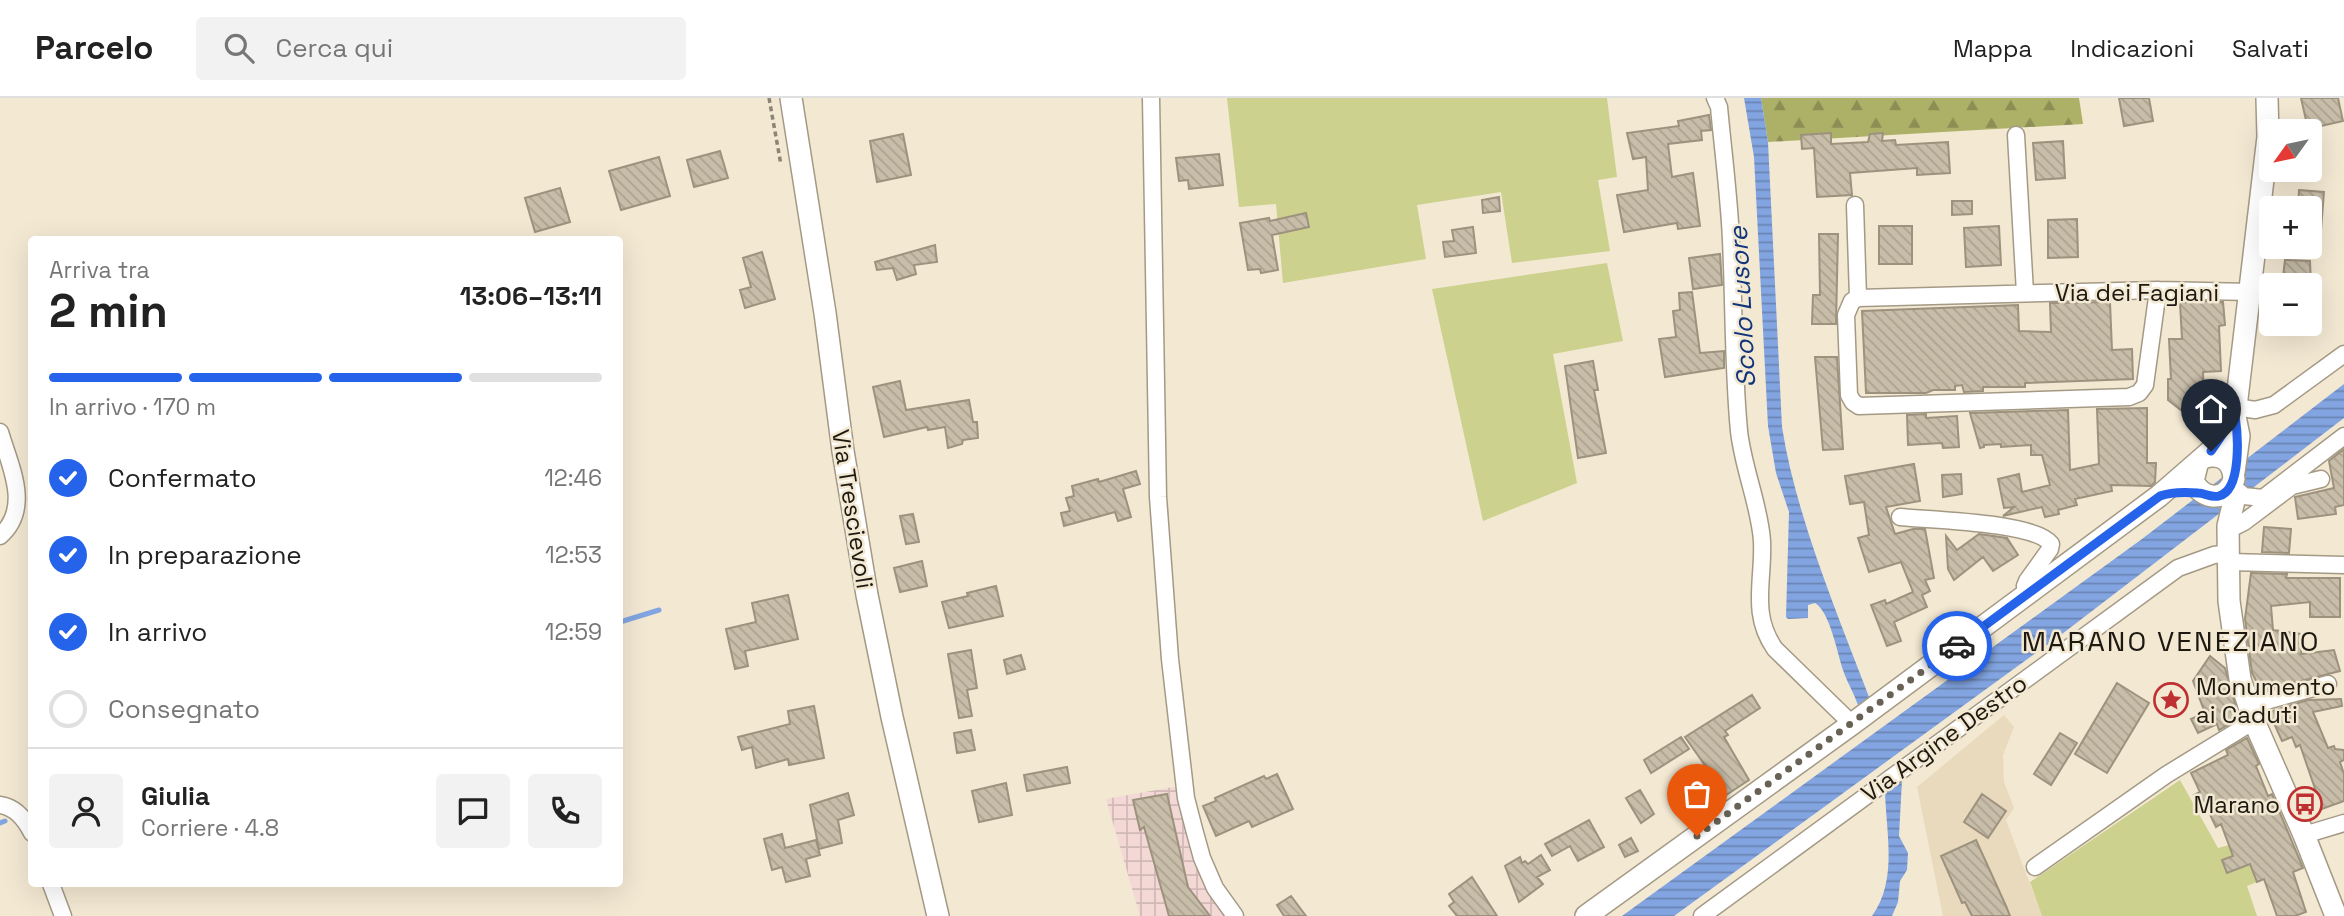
<!DOCTYPE html>
<html lang="it">
<head>
<meta charset="utf-8">
<style>
  :root { --surface:#fff; --page:#f2f2f2; --text:#222; --muted:#767676; --line:#e0e0e0; --accent:#2563eb }
  body { margin:0; font-family:"Space Grotesk",sans-serif; background:var(--page); color:var(--text); height:100vh; display:flex; flex-direction:column; font-size:26px; white-space:nowrap }
  * { box-sizing:border-box; margin:0 }
  p { font-size:23px; color:var(--muted) }
  .icon { flex:none; width:38px; height:38px; fill:none; stroke:currentColor; stroke-width:2; stroke-linecap:round; stroke-linejoin:round }
  .map { position:relative; flex:1; overflow:hidden }
  .panel { position:absolute; left:28px; top:138px; width:595px; height:651px; display:flex; flex-direction:column; background:var(--surface); border-radius:7px; box-shadow:0 7px 28px #0002 }
  .panel>* { flex:none }
  .needle { width:46px; rotate:237deg }
  .fabs { position:absolute; left:2259px; top:21px; display:grid; gap:14px }
  .fabs a { display:grid; place-items:center; width:63px; height:63px; border-radius:7px; background:var(--surface); box-shadow:0 7px 28px #0002; font-size:35px }
  .pin { position:absolute; display:grid; place-items:center; width:60px; height:60px; color:#fff; margin:-72px -30px; border-radius:50% 50% 50% 0; rotate:-45deg; box-shadow:0 0 7px #0007 }
  .pin .icon { rotate:45deg }
  .courier { position:absolute; display:grid; place-items:center; width:70px; height:70px; margin:-35px; border:5px solid #2563eb; border-radius:50%; background:#fff; color:#222; box-shadow:0 2px 9px #0007 }
  .overview em { font-style:normal; font-weight:800 }
  .overview div { display:flex; flex-direction:column-reverse }
  .overview { display:flex; align-items:center; justify-content:space-between; height:119px; padding:0 21px }
  h1 { font-size:46px; font-weight:800; line-height:52px }
  .bar { display:grid; grid-template-columns:repeat(4,1fr); gap:10px 7px; align-content:center; height:84px; padding:0 21px }
  .bar i { height:9px; border-radius:5px; background:var(--line) }
  .bar .active { background:var(--accent) }
  .bar p { grid-column:span 4 }
  .line { display:flex; align-items:center; gap:18px; padding:0 21px; border-top:2px solid var(--line) }
  .line div { flex:1 }
  .round { display:grid; place-items:center; flex:none; width:74px; height:74px; border-radius:7px; background:var(--page) }
  ol { padding:0 21px; list-style:none }
  li { display:flex; align-items:center; gap:21px; height:77px }
  li p { margin-inline-start:auto }
  li .icon { padding:7px; border-radius:50%; background:var(--accent); color:#fff; stroke-width:4 }
  li:last-child { color:var(--muted) }
  li i { width:38px; height:38px; border:4px solid var(--line); border-radius:50% }
  header { display:flex; align-items:center; gap:42px; box-sizing:border-box; height:98px; padding:0 35px; background:var(--surface); border-bottom:2px solid var(--line) }
  header strong { font-size:33px }
  nav { display:flex; gap:38px; margin-inline-start:auto; font-size:24px }
  .search { width:490px; height:63px; background:var(--page); display:flex; align-items:center; gap:18px; box-sizing:border-box; padding:0 24px; border-radius:7px; color:var(--muted); font-size:26px }
  .map>svg:first-child { display:block }
  .industrial { fill:url(#industrial-grid) }
  .built { fill:#e9dabe }
  .green { fill:#ccd18d }
  .forest { fill:url(#forest-firs) }
  .water { fill:url(#water-rules) }
  .lines { fill:none; stroke-linecap:round; stroke-linejoin:round }
  .stream { stroke:#82a4e0; stroke-width:5 }
  .building { fill:url(#building-back-hatch); stroke:#9d927e; stroke-width:2 }
  .minor-casing { stroke:#a49985; stroke-width:19 }
  .major-casing { stroke:#a49985; stroke-width:24 }
  .path { stroke:#8c8475; stroke-width:3.5; stroke-dasharray:5 3.5; stroke-linecap:butt }
  .minor { stroke:#fff; stroke-width:16 }
  .major { stroke:#fff; stroke-width:21 }
  .done { stroke:#686155; stroke-width:7; stroke-dasharray:0 12.6 }
  .route { stroke:#2563eb; stroke-width:9 }
  .labels { text-anchor:middle; dominant-baseline:central; stroke-width:5; stroke-linejoin:round; paint-order:stroke }
  .street-label { font-size:24px; fill:#1d1911; stroke:#f3e8d2 }
  .poi-label { font-size:24px; fill:#1d1911; stroke:#f3e8d2; text-anchor:start }
  .water-label { font-size:26px; font-style:italic; fill:#11357b; stroke:#f3e8d2 }
  .quarter-label { font-size:28px; letter-spacing:2px; fill:#1d1911; stroke:#f3e8d2 }
</style>
</head>
<body>
<header>
<strong>Parcelo</strong>
<div class="search"><svg class="icon" aria-label="search" viewBox="0 0 24 24"><circle cx="10" cy="10" r="6"/><path d="M15 15l6 6"/></svg>Cerca qui</div>
<nav><a>Mappa</a><a>Indicazioni</a><a>Salvati</a></nav>
</header>
<div class="map">
<svg width="2344" height="818" viewBox="0 0 2344 818">
  <defs>
    <pattern id="industrial-grid" width="8" height="8" patternUnits="userSpaceOnUse" patternTransform="scale(1.75)"><rect width="8" height="8" fill="#f3d8d5"/><path d="M0 4h8M4 0v8" fill="none" stroke="#d0b9b6"/></pattern>
    <pattern id="forest-firs" width="22" height="20" patternUnits="userSpaceOnUse" patternTransform="scale(1.75)"><rect width="22" height="20" fill="#adb168"/><path d="M5 1l3.5 6h-7zM16 11l3.5 6h-7z" fill="#8c8f54"/></pattern>
    <pattern id="water-rules" width="6" height="5" patternUnits="userSpaceOnUse" patternTransform="scale(1.75)"><rect width="6" height="5" fill="#82a4e0"/><path d="M0 2.5h6" fill="none" stroke="#6a85b4"/></pattern>
    <pattern id="building-back-hatch" width="6" height="6" patternUnits="userSpaceOnUse" patternTransform="scale(1.75)"><rect width="6" height="6" fill="#c8bda8"/><path d="M-1 5l2 2M0 0l6 6M5-1l2 2" fill="none" stroke="#aba290"/></pattern>
  </defs>
  <rect width="100%" height="100%" fill="#f3e8d2"/>
  <path class="industrial" d="M1179,688l4,30 15,55 29,45h-87l-34,-117z"/>
  <path class="built" d="M2004,617l10,12 -11,28 1,27 10,26 -8,12 36,96h-99l-26,-129z"/>
  <path class="green" d="M1227,0h380l10,79 -19,3 12,71 -98,12 -11,-71 -84,13 9,54 -143,24 -7,-79 -37,3z
    M1607,165l16,78 -70,13 24,129 -94,38 -51,-232z
    M2180,682l38,68 11,-3 4,11 17,8 7,18 -10,4 10,30h-215l-12,-34z"/>
  <path class="forest" d="M1761,0h318l4,26 -315,18z"/>
  <path class="water" d="M1744,0h17l7,44 14,285c14,89 55,186 87,270l-11,8c-5,-14 -11,-23 -15,-35 -6,-18 -13,-58 -28,-67l-7,2v13l-20,1 -2,-2 3,-105 -13,-39 -8,-47 -14,-269z
    M2344,286v34l-282,216 -388,282h-52l520,-377z
    M1898,679l4,3 -3,56 9,17 -1,17 -7,11 -2,21 -6,14h-20c27,-37 13,-87 13,-129z"/>
  <g class="lines">
    <path class="stream" d="M620,524l39,-12
      M0,725l5,-2"/>
  </g>
  <path class="building" d="M2119,0h30l4,23 -29,5z
    M2301,0h37l5,23 -35,8z
    M1709,17l2,15 -10,1 1,9 -34,4 4,33 21,-4 7,53 -22,3 -1,-6 -53,9 -7,-37 31,-5 -2,-33 -13,2 -6,-26 52,-7 -1,-5z
    M1831,35v11l37,-2 2,-8 13,-1 -1,8 13,-1 1,5 52,-3 2,31 -33,2v-7l-67,5 2,22 -35,2 -3,-49 -12,1 -1,-14z
    M903,36l8,41 -34,7 -7,-41z
    M2063,43l2,37 -29,2 -3,-37z
    M720,53l8,27 -34,9 -7,-27z
    M1219,56l4,31 -34,4 -1,-9 -9,1 -3,-23z
    M659,59l11,39 -49,14 -12,-39z
    M560,90l10,34 -35,10 -10,-34z
    M2299,92l25,2 -4,51 -10,-1v-34h-12z
    M1499,99l1,14 -17,2 -1,-13z
    M1952,103h20v13l-20,1z
    M1306,115l3,14 -37,8 6,35 -17,3 -1,-4 -12,1 -8,-47 29,-5 1,3z
    M2077,121l1,38 -30,1v-38z
    M1879,128h33v38h-33z
    M1999,128l2,39 -35,2 -2,-39z
    M1473,129l3,26 -31,4 -2,-15 11,-1 -2,-11z
    M1819,136h19l-2,90h-24l1,-29h7z
    M935,147l2,17 -23,3 2,9 -19,6 -4,-12 -16,2 -2,-8z
    M762,154l13,47 -30,9 -5,-18 11,-3 -8,-29z
    M1720,156l2,31 -29,4 -4,-31z
    M2285,162l25,1 1,24h-29z
    M1692,194l8,61 24,-2v17l-59,9 -6,-38 17,-2 -3,-26 7,-1 -1,-17z
    M2198,203l25,1 2,23 -6,1 2,45 -18,1 1,27 -13,19 -23,-18v-21h3l-2,-40h13l-2,-36z
    M2110,204l2,48 20,-1 1,30 -108,4v4h-42v4l-19,1 -2,-7 -7,1v4h-22l-7,3h-60l-4,-82 156,-6 1,26 32,1 -1,-29z
    M1815,259h22l6,92 -20,1z
    M1593,263l5,29h-4l12,63 -28,5 -13,-92z
    M900,283l6,29 63,-10 4,22h4l1,16 -15,2 -1,4 -14,4 -3,-21 -17,3 -1,-3 -43,10 -11,-50z
    M2147,310v55h9l-1,19 -4,4 -40,-1 1,6 -37,8 2,6 -19,5 1,4 -14,3 -3,-10 -39,9 11,-9 -10,1 -6,-29 21,-5 3,18 28,-7 -8,-30h-11v-10l-30,2v-3l-17,1v2l-4,1 -10,-35 98,-3 2,60 29,-6 -2,-55z
    M1926,316v4l31,-2 2,31 -16,1 -1,-5 -34,2 -1,-30z
    M2344,351v56l-9,2 1,7 -38,5 -3,-22 39,-9 -5,-27z
    M1914,366l6,37 -34,6 9,27 18,-5h12l9,49 -9,2 5,11 -8,4 5,12 -33,15 7,19 -14,5 -16,-41 14,-5 1,4 27,-12 -12,-30 -32,10 -11,-34 11,-3 -5,-33 -14,2 -5,-28z
    M1136,373l4,13 -17,5 8,28 -13,4 -3,-9 -51,14 -3,-13 9,-2 -4,-13 8,-2 -2,-10 26,-7 1,3z
    M1961,376l1,20 -19,3 -1,-22z
    M913,416l6,28 -13,2 -6,-28z
    M2264,429l27,2 -2,24 -27,-1z
    M1979,436l28,4 11,17 -25,16 -10,-14 -29,23 -6,-11 -2,-33 11,14z
    M922,463l5,25 -27,6 -6,-24z
    M2251,475l36,1 -1,4h54v39h-30v-15l-39,4 2,24 29,4 -1,20 33,-4 6,21 -79,20 -9,-18 -7,-54z
    M996,488l7,30 -54,12 -7,-26 26,-6 -1,-3z
    M788,497l10,44 -53,12 3,15 -13,3 -9,-40 30,-7 -4,-19z
    M971,552l6,38 -10,2 5,26 -13,2 -11,-64z
    M1021,557l4,14 -18,5 -3,-14z
    M2210,558l15,12 14,50 -20,12 -2,-6 -19,9 -7,-14 14,-6 -12,-32z
    M2117,585l32,20 -42,70 -32,-19z
    M1752,597l8,13 -35,23 3,4 -4,2 25,43 -32,21 -9,-15 8,-5 -31,-44z
    M2341,601l1,7 -29,6 15,36 6,-2 1,3 9,1v10l-4,2 4,12v27l-22,8 -22,-64 -4,2 -4,-10 -10,4 -13,-29 39,-12z
    M814,608l10,52 -35,7 -1,-6 -32,9 -4,-21 -10,3 -4,-13 52,-13 -2,-13z
    M971,632l4,20 -18,3 -3,-20z
    M2060,635l17,10 -26,42 -17,-11z
    M1681,639l8,12 -38,24 -7,-13z
    M2247,640l12,26 -3,2 12,30 4,-2 31,74 -10,4 13,40 -11,4h-18l-13,-37 -7,3 -7,-18 -23,9 -5,-13 11,-4 -12,-32 -5,3 -10,-21 -5,2 -7,-13 6,-3 -9,-19 37,-18 -2,-5z
    M1067,669l3,16 -43,8 -3,-16z
    M1277,676l16,35 -41,18 -3,-6 -33,15 -13,-30 13,-5 -1,-3 49,-22 2,3z
    M1006,685l6,32 -33,7 -7,-31z
    M1640,692l14,24 -13,9 -15,-25z
    M848,695l6,22 -16,5 4,23 -23,6 -9,-44z
    M1167,696l21,93 22,29h-41l-25,-89 -4,3 -7,-30z
    M1982,696l24,17 -18,27 -24,-16z
    M1589,722l15,27 -26,14 -8,-15 -18,10 -7,-12z
    M782,736l3,14 31,-8 4,15 -14,4 4,17 -24,6 -4,-15 -10,3 -8,-31z
    M1631,740l7,13 -13,6 -6,-12z
    M1976,742l30,66 4,10h-38l-7,-14 -3,1 -21,-47z
    M1541,757l9,15 -13,7 6,7 -24,18 -14,-36 15,-9 2,6 3,-2 3,3z
    M1472,779l25,39h-40l-8,-10 5,-4 -5,-8z
    M1291,798l15,20h-22l-7,-11z"/>
  <g class="lines">
    <g class="minor-casing">
      <path id="minor" d="M1151,0l7,399 12,162 16,139 8,31 8,29 13,30 20,28
        M1715,0l4,9c4,44 10,88 12,133 3,63 2,128 8,191 4,37 21,76 23,110 2,39 -12,73 13,108l77,75
        M2016,37l9,158
        M1855,107l3,93 -6,3 -6,14 3,80 4,7 6,4 270,-9 10,-4 6,-8 13,-95
        M1858,200l300,-8 92,2
        M2236,309l19,3 19,-5 70,-51
        M0,334c10,34 32,76 0,104
        M2232,388l12,10 19,2 81,-62
        M1900,419c30,3 135,5 151,27l-1,5 -23,32 -2,5 4,6
        M2228,432l16,-8 48,-36 29,-7
        M2229,464l115,3
        M2248,608l80,-22
        M0,707c15,2 25,14 32,28
        M2304,737l40,-12
        M2035,769l131,-92 88,-54
        M51,786l12,32
        M1702,818l476,-348 36,-13 15,-2"/>
    </g>
    <g class="major-casing">
      <path id="major" d="M791,0l34,215 18,138 24,144 25,122 46,199
        M2197,367l-4,16c10,20 34,21 41,-2 -1,-18 -12,-26 -29,-22
        M2234,374l5,-36 -4,-20
        M2232,388l2,15 -6,25 1,75 11,78 14,42 50,114 32,81
        M1586,818l266,-192 307,-228 54,-47 14,-19 8,-14 1,-9 32,-270 -1,-39"/>
    </g>
    <path class="path" d="M769,0l12,67"/>
    <use href="#minor" class="minor"/>
    <use href="#major" class="major"/>
  </g>
  <g class="lines">
    <path class="done" d="M1697,738l260,-190"/>
    <path class="route" d="M1957,548l203,-150c11,-4 25,-4 38,-3 7,0 13,5 21,3 23,-6 19,-62 16,-80l-24,35"/>
  </g>
  <defs>
    <g id="sight-ring" transform="scale(1.75)"><circle r="9.5" fill="#f3e8d2" stroke="#bf3032" stroke-width="1.5"/><path d="M0-6L1.8-2.2L6-1.7L2.9 1.2L3.7 5.4L0 3.3L-3.7 5.4L-2.9 1.2L-6-1.7L-1.8-2.2Z" fill="#bf3032"/></g>
    <g id="bus-ring" transform="scale(1.75)"><circle r="9.5" fill="#f3e8d2" stroke="#bf3032" stroke-width="1.5"/><path d="M-5-6H5V4H4V6H2V4H-2V6H-4V4H-5ZM-3.5-4V0h7V-4ZM-3.5 1.2v1.5H-2V1.2ZM2 1.2v1.5H3.5V1.2Z" fill="#bf3032"/></g>
  </defs>
  <g fill-rule="evenodd">
    <use href="#sight-ring" x="2171" y="602"/>
    <use href="#bus-ring" x="2305" y="706"/>
  </g>
  <g class="labels">
    <g class="street-label">
      <text x="2137" y="194">Via dei Fagiani</text>
      <text transform="translate(853 411) rotate(81)">Via Trescievoli</text>
      <text transform="translate(1944 640) rotate(-36)">Via Argine Destro</text>
    </g>
    <g class="poi-label">
      <text x="2196" y="588">Monumento<tspan x="2196" dy="28">ai Caduti</tspan></text>
      <text x="2280" y="706" text-anchor="end">Marano</text>
    </g>
    <g class="water-label">
      <text transform="translate(1742 209) rotate(-93)">Scolo Lusore</text>
    </g>
    <g class="quarter-label">
      <text x="2171" y="543">MARANO VENEZIANO</text>
    </g>
  </g>
</svg>
<div class="fabs">
<a><svg class="needle" viewBox="-14 -14 28 28"><path d="M0-13l5 13h-10z" fill="#e53935"/><path d="M0 13l5-13h-10z" fill="#767676"/></svg></a>
<a>+</a>
<a>−</a>
</div>
<div class="pin" style="left:1697px;top:738px;background:#ea580c"><svg class="icon" aria-label="bag" viewBox="0 0 24 24"><path d="M5 8h14l-1 12H6zM9 8a3 3 0 0 1 6 0"/></svg></div>
<div class="pin" style="left:2211px;top:353px;background:#1f2937"><svg class="icon" aria-label="home" viewBox="0 0 24 24"><path d="M3 11l9-7 9 7M6 9v11h12V9"/></svg></div>
<div class="courier" style="left:1957px;top:548px"><svg class="icon" aria-label="car" viewBox="0 0 24 24"><path d="M5 17H2v-5l4-1 3-4h7l3 4 3 1v5h-3M9 17h6M6 11h13"/><circle cx="7" cy="17" r="2"/><circle cx="17" cy="17" r="2"/></svg></div>
<section class="panel">
<div class="overview"><div><h1>2 min</h1><p>Arriva tra</p></div><em>13:06–13:11</em></div>
<div class="bar"><i class="active"></i><i class="active"></i><i class="active"></i><i></i><p>In arrivo · 170 m</p></div>
<ol>
<li><svg class="icon" aria-label="check" viewBox="0 0 24 24"><path d="M5 12l5 5 9-10"/></svg>Confermato<p>12:46</p></li>
<li><svg class="icon" aria-label="check" viewBox="0 0 24 24"><path d="M5 12l5 5 9-10"/></svg>In preparazione<p>12:53</p></li>
<li><svg class="icon" aria-label="check" viewBox="0 0 24 24"><path d="M5 12l5 5 9-10"/></svg>In arrivo<p>12:59</p></li>
<li><i></i>Consegnato</li>
</ol>
<div class="line" style="height:126px"><a class="round"><svg class="icon" aria-label="person" viewBox="0 0 24 24"><circle cx="12" cy="8" r="4"/><path d="M4 21q1-7 8-7t8 7"/></svg></a><div><b>Giulia</b><p>Corriere · 4.8</p></div><a class="round"><svg class="icon" aria-label="chat" viewBox="0 0 24 24"><path d="M4 5h16v11H9l-5 4z"/></svg></a><a class="round"><svg class="icon" aria-label="phone" viewBox="0 0 24 24"><path d="M5 4h4l2 5-3 2q2 4 5 5l2-3 5 2v4C11 20 4 13 5 4z"/></svg></a></div>
</section>
</div>
</body>
</html>
